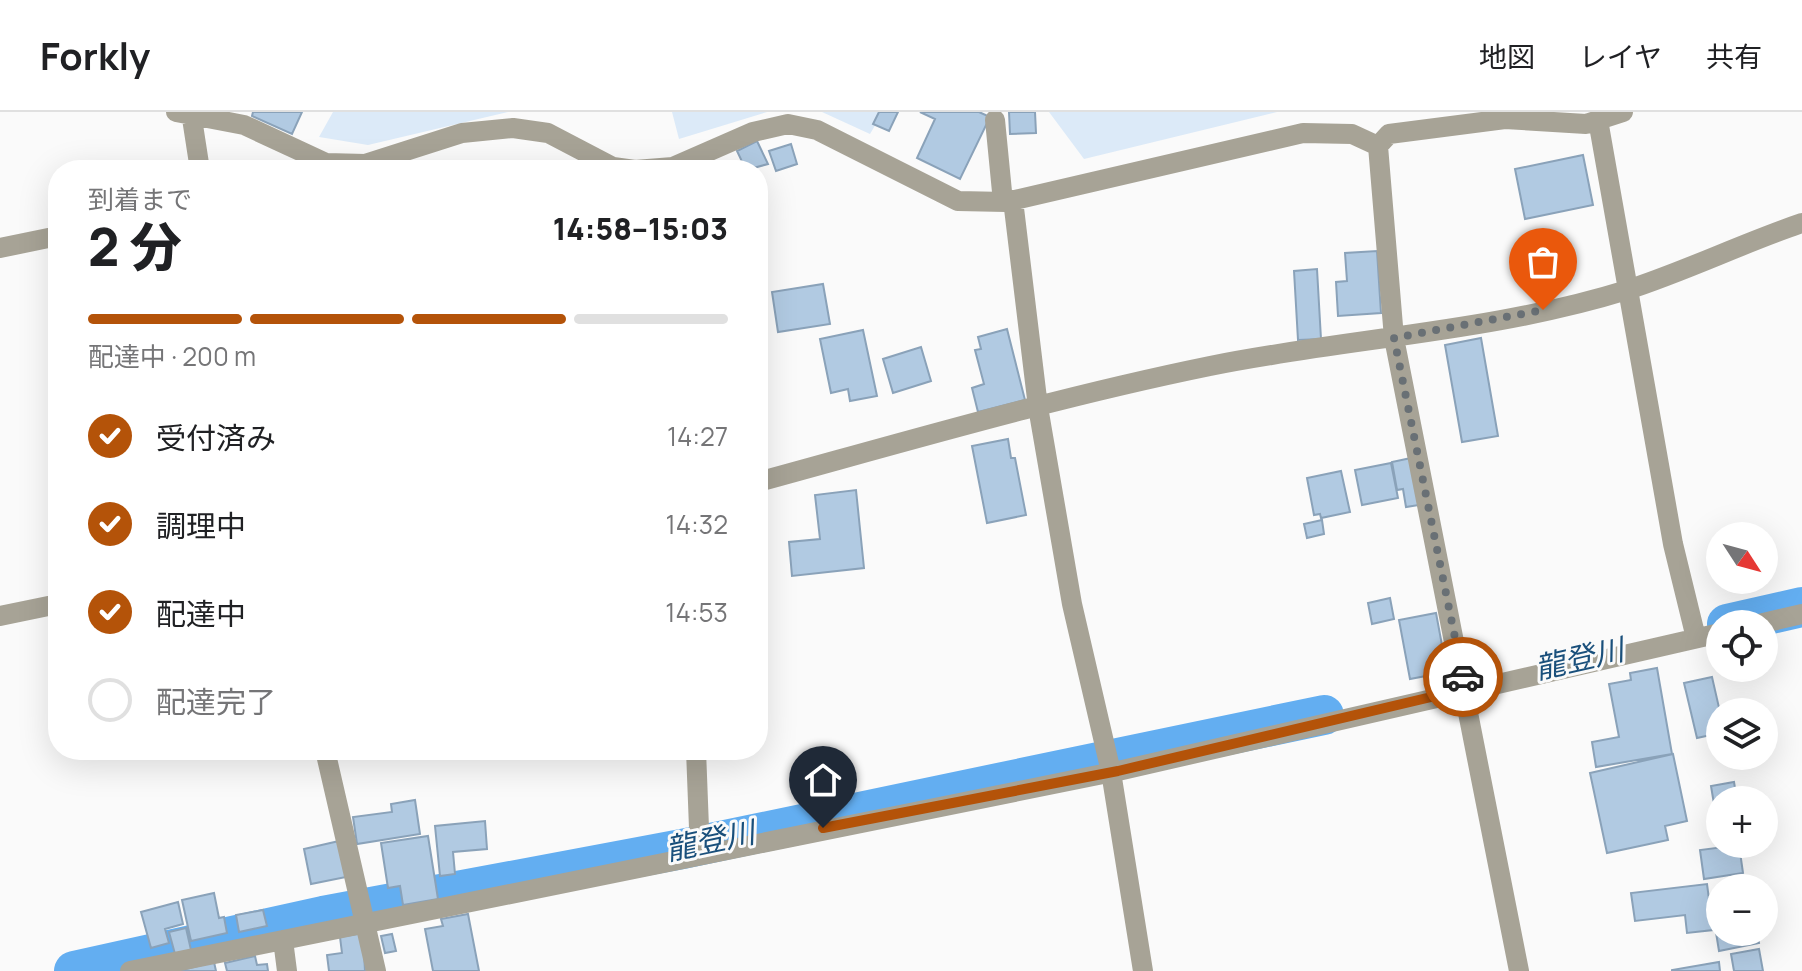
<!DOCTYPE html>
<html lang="ja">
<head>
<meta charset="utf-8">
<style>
  :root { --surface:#fff; --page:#f6f6f6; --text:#202124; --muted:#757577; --line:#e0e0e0; --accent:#b45309 }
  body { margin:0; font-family:Manrope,"Noto Sans JP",sans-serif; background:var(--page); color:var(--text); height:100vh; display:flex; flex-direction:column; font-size:30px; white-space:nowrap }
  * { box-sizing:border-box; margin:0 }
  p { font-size:26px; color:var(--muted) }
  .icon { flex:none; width:44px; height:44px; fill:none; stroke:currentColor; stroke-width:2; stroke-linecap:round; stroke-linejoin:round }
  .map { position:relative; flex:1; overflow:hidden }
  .panel { position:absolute; left:48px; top:48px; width:720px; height:600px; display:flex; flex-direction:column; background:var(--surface); border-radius:32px; box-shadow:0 8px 32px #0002 }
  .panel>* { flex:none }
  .needle { width:52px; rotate:126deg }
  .tools { position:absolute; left:1706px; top:410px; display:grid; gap:16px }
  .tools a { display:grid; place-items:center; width:72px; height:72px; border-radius:50%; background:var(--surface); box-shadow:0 8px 32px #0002; font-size:40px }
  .pin { position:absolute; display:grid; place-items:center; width:68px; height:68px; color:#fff; margin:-82px -34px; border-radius:50% 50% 50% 0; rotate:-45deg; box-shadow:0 0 8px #0007 }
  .pin .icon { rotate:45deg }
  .courier { position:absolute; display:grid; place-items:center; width:80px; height:80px; margin:-40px; border:6px solid #b45309; border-radius:50%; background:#fff; color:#222; box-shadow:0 2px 10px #0007 }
  .overview em { font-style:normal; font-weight:800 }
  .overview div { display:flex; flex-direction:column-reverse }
  .overview { display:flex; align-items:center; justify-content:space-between; height:136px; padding:0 40px }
  h1 { font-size:52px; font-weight:800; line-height:60px }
  .bar { display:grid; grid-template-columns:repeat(4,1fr); gap:12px 8px; align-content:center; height:96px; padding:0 40px }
  .bar i { height:10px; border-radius:6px; background:var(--line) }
  .bar .active { background:var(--accent) }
  .bar p { grid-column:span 4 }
  ol { padding:0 40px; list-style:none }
  li { display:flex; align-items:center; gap:24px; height:88px }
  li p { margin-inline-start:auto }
  li .icon { padding:8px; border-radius:50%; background:var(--accent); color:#fff; stroke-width:4 }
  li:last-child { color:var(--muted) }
  li i { width:44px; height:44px; border:4px solid var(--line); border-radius:50% }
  header { display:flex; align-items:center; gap:48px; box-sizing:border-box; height:112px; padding:0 40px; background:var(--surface); border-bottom:2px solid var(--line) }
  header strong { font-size:38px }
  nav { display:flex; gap:44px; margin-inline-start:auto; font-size:28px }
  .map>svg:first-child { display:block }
  .green { fill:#dceaf8 }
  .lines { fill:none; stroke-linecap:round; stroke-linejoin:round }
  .river { stroke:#63aef1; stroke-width:40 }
  .building { fill:#b1cae2; stroke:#8aa2b9; stroke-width:2 }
  .minor { stroke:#a7a396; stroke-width:20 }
  .done { stroke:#697075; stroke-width:8; stroke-dasharray:0 14.4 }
  .route { stroke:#b45309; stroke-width:10 }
  .labels { text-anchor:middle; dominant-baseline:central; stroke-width:6; stroke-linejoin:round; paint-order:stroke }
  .water-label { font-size:30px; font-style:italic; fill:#194f7b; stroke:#fafafa }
</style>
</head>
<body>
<header>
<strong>Forkly</strong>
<nav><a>地図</a><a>レイヤ</a><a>共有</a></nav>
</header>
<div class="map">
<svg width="1802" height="859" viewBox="0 0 1802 859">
  <rect width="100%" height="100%" fill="#fafafa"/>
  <path class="green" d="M333,0h175l-140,33 -49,-8z
    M672,0h95l-88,27z
    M822,0h61l-13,22z
    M1049,0h228l-193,47z"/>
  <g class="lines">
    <path class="river" d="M1727,512l75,-17
      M74,859l249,-55 359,-67 642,-134"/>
  </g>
  <path class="building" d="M253,0h49l-10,22 -40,-18z
    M879,0h19l-9,19 -16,-7z
    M920,0h59l11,5 -30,62 -43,-21 18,-39z
    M1009,0h26l1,21 -26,1z
    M757,29l11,23 -22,6 -9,-19z
    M791,32l6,20 -21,7 -7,-20z
    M1583,43l10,50 -68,14 -10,-50z
    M722,51l3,7h-18z
    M1377,139l4,62 -43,3 -2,-34 11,-1 -2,-28z
    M1317,157l4,70 -23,1 -4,-69z
    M823,172l7,40 -52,8 -6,-40z
    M1007,217l18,71 -47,12 -6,-24 12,-4 -9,-34 6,-1 -3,-12z
    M863,218l14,66 -27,5 -2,-12 -17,4 -11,-54z
    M1481,226l17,98 -36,6 -17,-97z
    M921,235l10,34 -38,12 -10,-34z
    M1008,327l3,19h4l11,57 -39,8 -15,-77z
    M1411,346l8,47 -13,2 -3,-18 -6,1 -5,-28z
    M1391,351l7,35 -36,7 -7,-35z
    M1341,359l9,41 -29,6 -1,-4 -6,1 -7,-37z
    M856,378l8,78 -72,8 -3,-34 31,-3 -5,-44z
    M1322,408l2,14 -17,4 -3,-14z
    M1390,486l4,21 -22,5 -4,-21z
    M1436,501l11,59 -37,7 -11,-59z
    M1657,556l15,86 -76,13 -4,-25 27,-5 -10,-53 22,-4 -1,-7z
    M1712,565l8,35v21l-23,5 -13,-55z
    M1673,642l14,67 -22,5 3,14 -61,13 -17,-80z
    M1734,670l3,18h-17l-6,4 -3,-18z
    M415,688l5,34 -63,10 -4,-27 39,-5 -1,-8z
    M485,709l2,28 -34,3 2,22 -15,2 -5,-50z
    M428,724l10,63 -35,6 -3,-19 -12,2 -7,-45z
    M339,729l7,36 -35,7 -7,-35z
    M1739,733l4,28 -39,6 -4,-29z
    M1707,772l6,46 -26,3 -2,-18 -50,6 -4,-28z
    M214,781l5,25 5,-1 3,16 -36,8 -9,-41z
    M178,790l5,22 -18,5 4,14 -18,5 -10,-36z
    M263,798l4,16 -28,6 -3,-17z
    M1720,801v19h37l2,11 -40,8 -6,-37z
    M468,802l11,57h-46l-8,-42 18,-3 -2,-7z
    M186,816l5,22 -16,4 -6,-22z
    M363,821l2,38h-36l-2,-16 15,-2 -2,-16z
    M392,822l4,17 -11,2 -4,-17z
    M1759,837l4,22h-29l-3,-17z
    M255,844l2,9 10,-1 1,7h-41l-2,-8z
    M214,850l2,9h-38z
    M1719,850l1,9h-48v-1z"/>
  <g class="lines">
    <path class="minor" d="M176,0l68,13 82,38 39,1 97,-31 51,-5 35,5 65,34 22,3 38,-3 80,-35 35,-8 29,6 141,71 48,1 297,-69 49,1 26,12
      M191,0l9,58
      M995,8l8,82
      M1598,8l75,424 23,94
      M1013,88l25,207 34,197 39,168 32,199
      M0,136l58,-12
      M758,370c150,-41 300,-85 452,-116 138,-28 282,-34 417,-76 59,-19 116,-47 175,-67
      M0,504l58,-12
      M1759,512l43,-10
      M325,638l51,221
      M696,638l4,104
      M283,828l4,31
      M130,859l988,-200 602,-138
      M1519,859l-125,-633 -16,-192 11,-12 116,-15 81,5 37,-12"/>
  </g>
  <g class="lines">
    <path class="done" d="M1463,565l-69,-339 149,-28"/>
    <path class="route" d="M823,716l295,-57 347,-82 -2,-12"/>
  </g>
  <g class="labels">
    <g class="water-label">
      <text transform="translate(1579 546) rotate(-13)">龍登川</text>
      <text transform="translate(710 728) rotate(-12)">龍登川</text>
    </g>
  </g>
</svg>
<div class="tools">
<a><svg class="needle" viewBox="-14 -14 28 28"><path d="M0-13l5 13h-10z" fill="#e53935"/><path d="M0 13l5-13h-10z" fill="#757577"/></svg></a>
<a><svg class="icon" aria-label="locate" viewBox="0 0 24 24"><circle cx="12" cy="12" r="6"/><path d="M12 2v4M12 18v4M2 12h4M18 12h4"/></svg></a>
<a><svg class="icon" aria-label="layers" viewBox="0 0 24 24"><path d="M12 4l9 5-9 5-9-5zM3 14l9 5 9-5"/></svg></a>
<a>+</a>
<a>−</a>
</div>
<div class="pin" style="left:1543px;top:198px;background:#ea580c"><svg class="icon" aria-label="bag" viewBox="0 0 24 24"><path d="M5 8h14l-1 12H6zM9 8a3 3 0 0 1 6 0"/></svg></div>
<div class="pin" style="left:823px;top:716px;background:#1f2937"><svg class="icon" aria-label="home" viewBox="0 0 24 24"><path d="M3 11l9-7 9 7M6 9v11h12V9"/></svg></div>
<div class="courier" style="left:1463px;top:565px"><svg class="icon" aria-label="car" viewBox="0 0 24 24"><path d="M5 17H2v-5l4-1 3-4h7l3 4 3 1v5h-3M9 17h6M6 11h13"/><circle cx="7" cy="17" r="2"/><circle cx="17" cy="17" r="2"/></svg></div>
<section class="panel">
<div class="overview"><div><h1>2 分</h1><p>到着まで</p></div><em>14:58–15:03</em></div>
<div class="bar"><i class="active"></i><i class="active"></i><i class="active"></i><i></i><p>配達中 · 200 m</p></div>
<ol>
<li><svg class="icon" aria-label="check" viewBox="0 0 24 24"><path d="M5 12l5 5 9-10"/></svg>受付済み<p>14:27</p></li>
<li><svg class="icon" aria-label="check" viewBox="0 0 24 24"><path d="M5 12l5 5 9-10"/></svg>調理中<p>14:32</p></li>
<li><svg class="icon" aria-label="check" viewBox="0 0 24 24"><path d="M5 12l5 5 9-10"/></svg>配達中<p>14:53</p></li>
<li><i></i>配達完了</li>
</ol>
</section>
</div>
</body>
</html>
